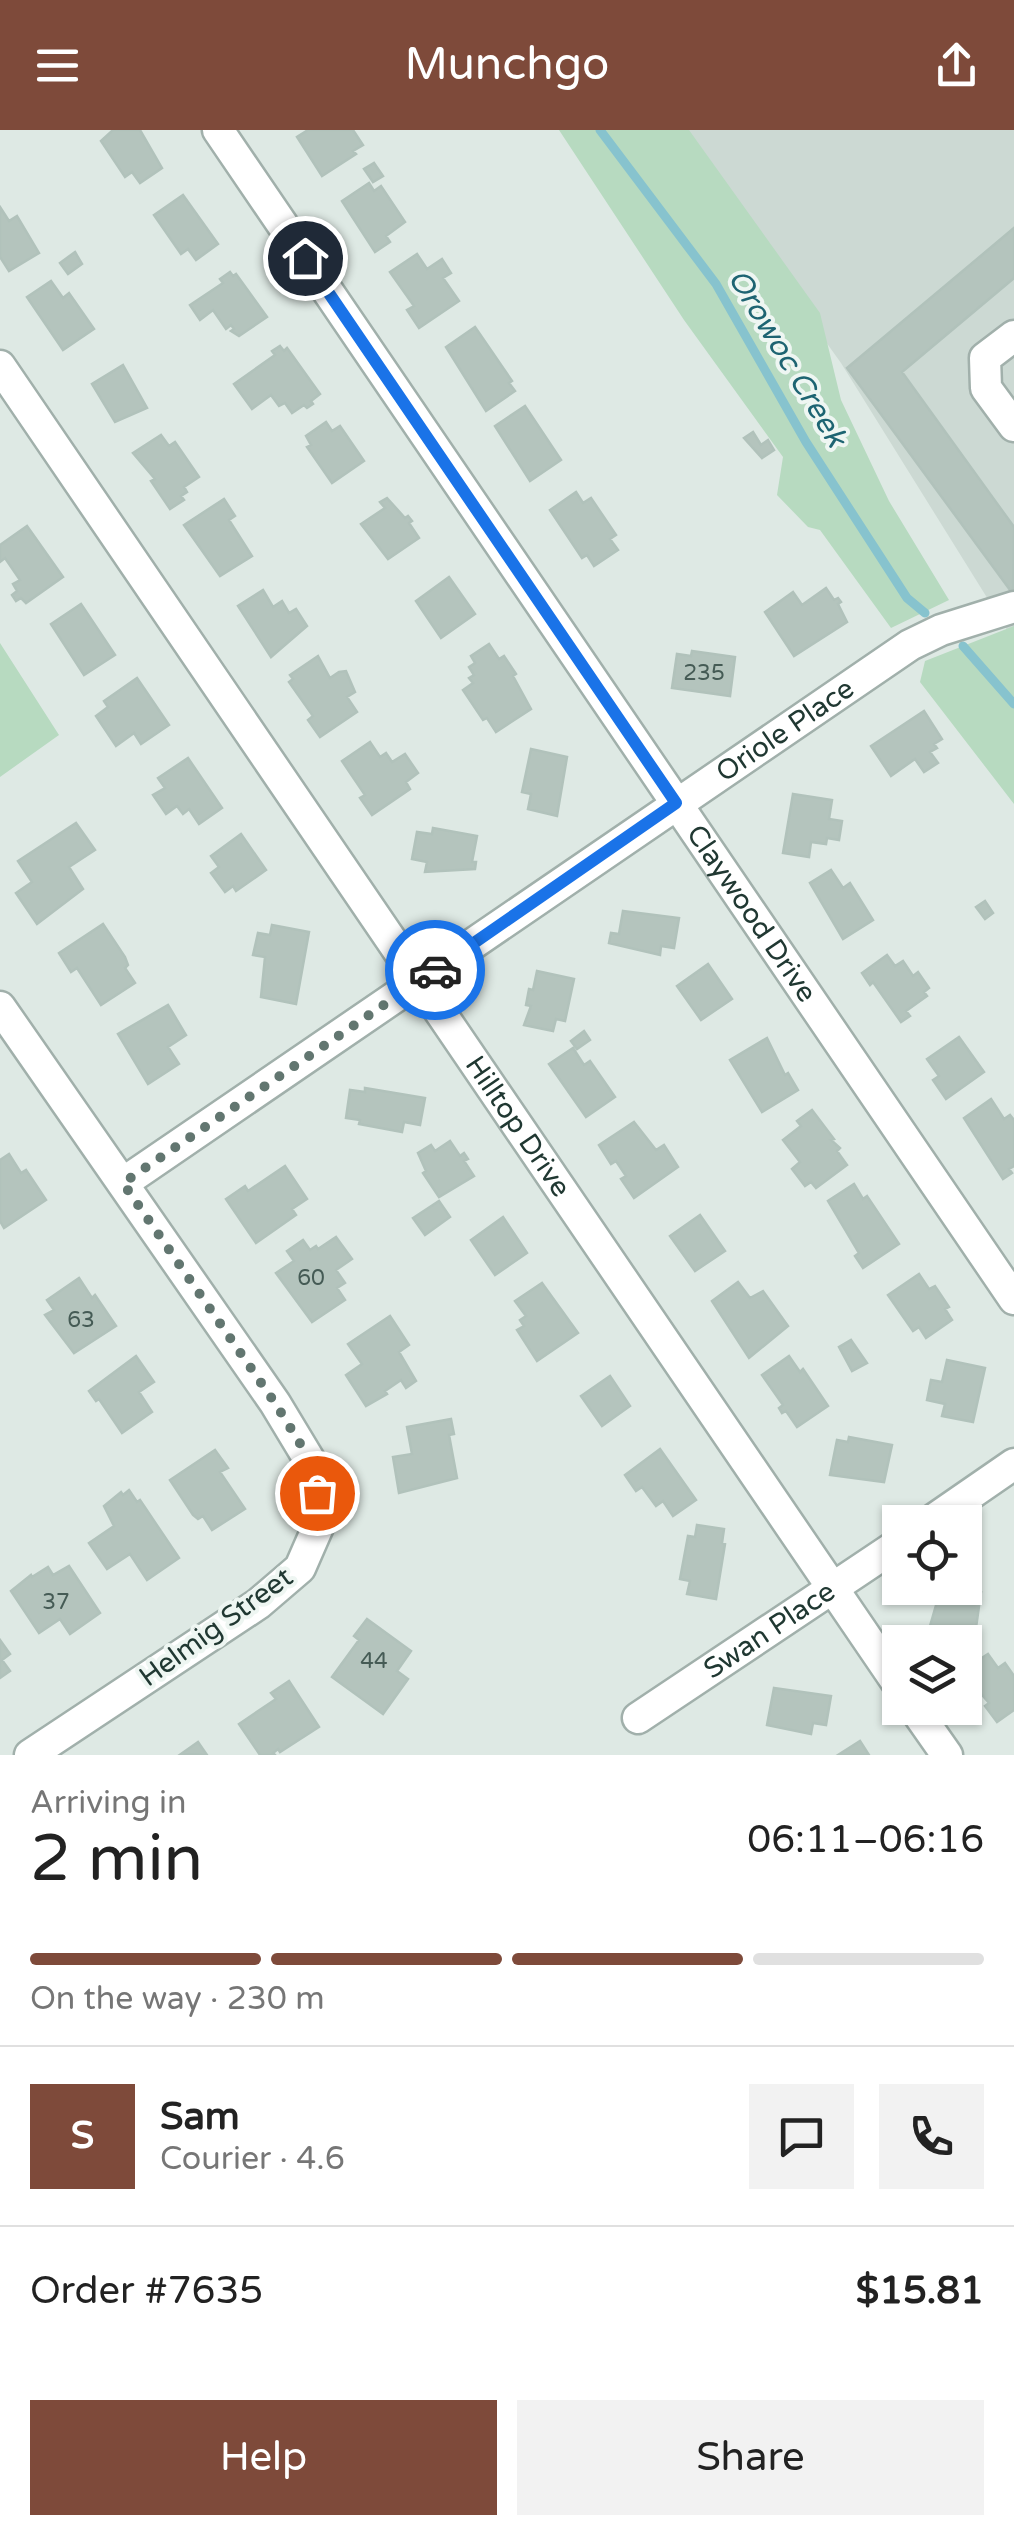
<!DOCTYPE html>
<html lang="en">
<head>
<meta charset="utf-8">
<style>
  :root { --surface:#fff; --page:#f2f2f2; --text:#222; --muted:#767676; --line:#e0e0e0; --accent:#7e4a3a }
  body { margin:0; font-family:"Varela Round",sans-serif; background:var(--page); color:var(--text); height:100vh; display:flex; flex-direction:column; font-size:38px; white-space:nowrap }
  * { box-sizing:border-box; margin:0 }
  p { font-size:32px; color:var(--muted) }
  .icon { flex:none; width:55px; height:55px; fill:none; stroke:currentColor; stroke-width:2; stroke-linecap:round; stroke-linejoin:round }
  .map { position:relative; height:1625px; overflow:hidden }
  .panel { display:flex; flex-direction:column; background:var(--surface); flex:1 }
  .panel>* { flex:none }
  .tools { position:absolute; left:882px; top:1375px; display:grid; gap:20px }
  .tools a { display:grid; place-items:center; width:100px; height:100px; border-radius:0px; background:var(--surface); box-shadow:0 2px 8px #0004; font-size:50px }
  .pin { position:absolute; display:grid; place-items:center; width:85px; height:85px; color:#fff; margin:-42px; border:5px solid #fff; border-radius:50%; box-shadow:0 2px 10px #0007 }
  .courier { position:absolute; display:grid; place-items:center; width:100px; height:100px; margin:-50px; border:8px solid #1a73e8; border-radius:50%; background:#fff; color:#222; box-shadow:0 2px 12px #0007 }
  .headline em { font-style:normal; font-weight:600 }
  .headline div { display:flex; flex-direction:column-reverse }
  .headline { display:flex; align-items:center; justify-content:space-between; height:170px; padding:0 30px }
  h1 { font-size:65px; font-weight:600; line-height:75px }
  .bar { display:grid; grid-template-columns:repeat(4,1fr); gap:15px 10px; align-content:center; height:120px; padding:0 30px }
  .bar i { height:12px; border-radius:8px; background:var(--line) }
  .bar .on { background:var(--accent) }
  .bar p { grid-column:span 4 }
  .line { display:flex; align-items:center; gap:25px; padding:0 30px; border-top:2px solid var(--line) }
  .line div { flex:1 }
  .round { display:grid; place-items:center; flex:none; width:105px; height:105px; border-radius:0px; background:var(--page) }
  .action { display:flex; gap:20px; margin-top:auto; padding:20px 30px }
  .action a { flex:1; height:115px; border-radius:0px; background:var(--accent); color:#fff; font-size:40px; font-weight:600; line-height:115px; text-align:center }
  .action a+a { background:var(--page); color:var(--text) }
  header { display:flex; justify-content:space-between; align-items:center; height:130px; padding:0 30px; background:var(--accent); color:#fff; font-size:45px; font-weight:600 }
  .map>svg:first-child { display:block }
  .built { fill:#ccd9d3 }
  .green { fill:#b7dac0 }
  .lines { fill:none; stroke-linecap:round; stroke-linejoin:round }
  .stream { stroke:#87c3ce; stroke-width:9 }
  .building { fill:#b4c4bd; stroke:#b1c2bb; stroke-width:2.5 }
  .minor-casing { stroke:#a1b0ab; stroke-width:35 }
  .minor { stroke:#fff; stroke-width:30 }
  .done { stroke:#627670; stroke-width:10; stroke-dasharray:0 18 }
  .route { stroke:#1a73e8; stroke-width:12 }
  .labels { text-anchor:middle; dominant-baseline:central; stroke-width:8; stroke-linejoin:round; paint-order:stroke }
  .number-label { font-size:22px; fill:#455b55 }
  .street-label { font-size:28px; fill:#203832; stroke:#eef6f2 }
  .water-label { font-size:30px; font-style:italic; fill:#1d6472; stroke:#eef6f2 }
</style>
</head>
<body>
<header><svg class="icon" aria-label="menu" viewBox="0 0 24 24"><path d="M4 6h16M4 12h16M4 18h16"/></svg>Munchgo<svg class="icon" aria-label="share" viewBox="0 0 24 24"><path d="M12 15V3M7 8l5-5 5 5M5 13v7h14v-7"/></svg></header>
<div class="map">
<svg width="1014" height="1625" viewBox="0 0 1014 1625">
  <rect width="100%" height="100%" fill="#dee9e4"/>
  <path class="built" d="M674,0h340v511l-173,-278z"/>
  <path class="green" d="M559,0h130l131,183 21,87 48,101 60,99 -58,28 -71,-98 -12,-3 -31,-32 6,-38 -99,-137z
    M1014,496v178l-94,-122 5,-21z
    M0,513l59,92 -59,42z"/>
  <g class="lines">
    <path class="stream" d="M600,0l116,154 90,158 101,156 18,15
      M963,516l51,58"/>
  </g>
  <path class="building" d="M113,0h27l22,38 -22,15 -8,-11 -7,5 -24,-36z
    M308,0h45l10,15 -10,6 3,3 -34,22 -25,-39z
    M374,33l9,13 -10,6 -9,-13z
    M369,53l5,8 7,-5 24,36 -19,14 4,6 -15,10 -33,-51z
    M183,65l35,49 -22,16 -8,-11 -7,5 -27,-39z
    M0,77l9,14 8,-5 22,37 -30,18 -9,-14z
    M1014,98v50l-112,94 112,155 -1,67 -166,-226z
    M75,122l7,12 -14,10 -8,-11z
    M417,124l10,15 15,-10 9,14 -8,5 16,23 -40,27 -12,-18 7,-4 -24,-34z
    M230,142l3,4 3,-2 31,43 -28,19 -8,-5 3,-2 -3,-4 -5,4 -13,-19 -13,10 -10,-15 33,-22 -3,-4z
    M51,151l12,17 6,-5 25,36 -31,21 -36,-53z
    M475,197l37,54 -3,2 6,8 -29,20 -40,-64z
    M280,216l4,5 3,-3 33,46 -9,7 2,3 -6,4 -3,-3 -12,8 -7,-10 -6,3 -8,-11 -19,14 -18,-25 41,-29 -3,-4z
    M123,235l24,43 -32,14 -23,-38z
    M525,276l36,54 -31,21 -35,-55z
    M326,292l6,9 8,-5 24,35 -32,22 -25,-36 4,-2 -5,-9z
    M753,302l8,13 7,-5 6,10 -12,8 -18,-20z
    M161,305l8,11 6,-4 24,35 -15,10 3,5 -6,4 3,4 -14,9 -19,-28 4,-2 -22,-26z
    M576,362l7,11 8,-5 25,37 -6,4 8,11 -24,16 -7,-11 -5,3 -32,-48z
    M387,368l18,20 3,-2 4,5 -3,2 10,15 -31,21 -27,-35 24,-16 -5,-6z
    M224,369l11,17 -6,4 23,36 -32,20 -36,-51z
    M27,396l36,51 -37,26 -5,-5 -5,3 -4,-6 5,-4 -4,-7 7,-4 -15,-22 -5,4v-17z
    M449,447l26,37 -34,24 -25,-37z
    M826,458l8,12 4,-2 3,4 -3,2 9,18 -53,34 -29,-44 28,-20 9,13z
    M263,460l10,17 9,-6 7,12 7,-4 11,17 -36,31 -33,-51z
    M81,474l34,51 -31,20 -33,-51z
    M489,514l10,15 5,-3 12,18 -3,2 18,33 -35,23 -9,-14 -4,2 -20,-30 10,-7 -4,-5 5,-3 -5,-8 6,-4 -4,-7z
    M692,521l43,6 -5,39 -58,-8 5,-34 14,2z
    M318,526l12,22 9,-6 7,-1 9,21 -8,5 10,15 -37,25 -12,-17 5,-4 -24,-34 4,-3 -3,-4z
    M137,548l32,47 -28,19 -7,-11 -18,13 -20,-30 12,-9 -4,-6z
    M924,581l18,28 -8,5 3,4 -7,4 8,11 -14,9 -9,-13 -24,17 -20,-30z
    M370,612l10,15 6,-4 6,9 13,-8 13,19 -12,9 4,7 -38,26 -12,-17 5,-3 -23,-34z
    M531,619l36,8 -10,59 -29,-7 3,-15 -9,-2z
    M188,628l34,50 -23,16 -10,-15 -6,5 -6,-8 -11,8 -13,-19 12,-7 -7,-10z
    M793,664l39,6 -3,19 13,2 -3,19 -12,-2 -1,6 -15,-2 -2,15 -26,-4z
    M76,693l19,27 -26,17 14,22 -46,35 -21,-31 16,-11 -14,-21z
    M433,698l44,8 -5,26h4l-1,7 -50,3 2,-10 -15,-3 5,-27 15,2z
    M241,704l25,36 -30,21 -3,-5 -8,6 -14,-19 8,-6 -8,-11z
    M831,740l12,18 7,-5 23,37 -30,19 -33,-56z
    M985,771l8,12 -8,6 -9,-12z
    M623,781l56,7 -5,30 -13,-2 -1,9 -51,-12 2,-10 8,1z
    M103,794l22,33 3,8 -3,3 10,15 -34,22 -24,-37 -6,4 -12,-19z
    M272,795l37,7 -13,72 -35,-7 4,-40 -12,-2 5,-22 12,2z
    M887,825l8,11 8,-5 10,15 5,-4 11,16 -5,4 3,4 -21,15 4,5 -9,6 -28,-40 -3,3 -8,-12z
    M708,834l24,35 -31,21 -24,-34z
    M537,841l37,8 -9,42 -9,-2 -3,12 -29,-6 7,-19 -5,-1 3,-16 4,1z
    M168,875l18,30 -18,12 11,17 -31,20 -30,-50z
    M584,901l6,9 -13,9 -6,-8z
    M959,907l25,35 -38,27 -13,-19 6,-4 -12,-17z
    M767,908l18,37 3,-2 10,17 -36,22 -32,-52z
    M573,918l11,17 6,-4 25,36 -29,20 -37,-53z
    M365,958l60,10 -5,27 -16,-3 -2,10 -43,-8 1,-4 -14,-2 4,-28 15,2z
    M991,969l13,20 6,-4 4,5v46l-5,3 3,4 -9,6 -39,-61z
    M812,980l22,29 -3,1 9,8 -3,3 10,14 -31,23 -5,-6 -6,4 -13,-17 8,-7 -17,-22 18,-14 -4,-5z
    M634,992l22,28 8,-5 14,22 -44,31 -13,-19 5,-3 -10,-15 -5,3 -12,-19z
    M450,1011l10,15 4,-3 4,6 -4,2 10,15 -35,21 -16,-24 3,-2 -8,-18 13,-8 4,6z
    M9,1024l12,19 5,-3 20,30 -42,28 -4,-7v-61z
    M285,1036l22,33 -15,10 4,6 -40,28 -30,-44 19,-13 3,5z
    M854,1054l9,15 4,-3 32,48 -36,24 -8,-12 4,-3 -31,-52z
    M439,1071l11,16 -25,18 -12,-17z
    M700,1085l25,36 -30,20 -25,-35z
    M503,1087l24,36 -32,22 -24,-35z
    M336,1107l16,22 -16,11 9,13 -8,5 8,12 -33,22 -36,-49 18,-12 -7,-10 16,-11 7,10 6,-4 2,3z
    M919,1144l10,15 6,-3 14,21 -4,2 7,11 -26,18 -7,-11 -6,4 -25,-36z
    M79,1148l13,20 3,-3 21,31 -42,27 -29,-38 9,-5 -7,-10z
    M738,1152l12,16 13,-7 25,35 -39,32 -37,-57z
    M542,1153l36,50 -41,28 -20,-31 7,-4 -4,-6 6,-4 -11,-15z
    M390,1186l19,29 -10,7 17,29 -10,7 -5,-8 -16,11 2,3 -21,12 -20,-31 16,-11 -14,-20z
    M851,1210l16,23 -15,8 -13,-24z
    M136,1226l18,26 -15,10 13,20 -30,21 -23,-34 -3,2 -7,-10z
    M789,1226l11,16 3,-3 25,37 -31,21 -11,-16 -4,2 -3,-5 4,-3 -21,-30z
    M947,1230l38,8 -12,54 -31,-6 3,-12 -18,-4 4,-20 11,2z
    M610,1246l20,30 -28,20 -21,-30z
    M451,1289l3,15 -5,1 8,43 -58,15 -6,-36 19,-3 -5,-27z
    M849,1307l43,8 -8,37 -54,-7 7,-35 11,2z
    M660,1319l36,51 -23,16 -10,-15 -7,5 -14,-19 -6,4 -11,-16z
    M215,1320l13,18 -8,4 25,37 -33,21 -9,-14 -5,3 -5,-4 -23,-35z
    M129,1360l8,12 3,-2 39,58 -32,22 -17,-26 -23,15 -18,-26 25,-17 -10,-20 17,-14 2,3z
    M697,1395l27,4 -2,14 3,1 -9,55 -29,-5 3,-13 -10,-2 8,-43 7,1z
    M69,1436l31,47 -30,21 -10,-15 -21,14 -28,-42 20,-16 1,2 16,-10 5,8z
    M965,1444l12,2 -2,15 6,1 -6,43 -5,-1 -2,8 -31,-5 2,-9 -9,-2 11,-38h24z
    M367,1489l44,32 -14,20 11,8 -25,35 -51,-37 27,-37 -5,-4z
    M0,1510l10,14 -8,6 8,11 -10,7z
    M988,1524l10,14 7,-5 9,13v34l-17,12 -12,-16 4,-3 -24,-28v-6z
    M289,1551l30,46 -39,25 -2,-3 -5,4 2,2h-15l-21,-31 37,-25 -5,-6z
    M774,1558l57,8 -5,29 -13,-2 -2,11 -44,-9z
    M860,1611l9,14h-31z
    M198,1612l9,13 -26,-1z"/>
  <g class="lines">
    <g class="minor-casing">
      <g id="minor">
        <path id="s1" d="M218,0l796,1169"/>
        <path d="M1014,206l-29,22 1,30 28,38"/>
        <path id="s2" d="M0,236l900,1321"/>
        <path d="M0,877l275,396 38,63 8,54 -21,48 -42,36 -228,151"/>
        <path id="s3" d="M123,1053l787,-538 31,-15 73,-23"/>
        <path d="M930,1392l84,-58"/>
        <path d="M914,1578l33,47"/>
        <path id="s4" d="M638,1588l262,-175"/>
      </g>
    </g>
    <use href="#minor" class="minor"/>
  </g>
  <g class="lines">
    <path class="done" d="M317,1363l-3,-27 -39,-63 -152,-220 312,-213"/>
    <path class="route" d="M305,128l371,545 -241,167"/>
  </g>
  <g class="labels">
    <g class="number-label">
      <text x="704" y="543">235</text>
      <text x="311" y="1148">60</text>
      <text x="81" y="1190">63</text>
      <text x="56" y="1472">37</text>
      <text x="374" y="1531">44</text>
    </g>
    <g class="street-label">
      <text stroke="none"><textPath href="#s3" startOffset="802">Oriole Place</textPath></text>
      <text stroke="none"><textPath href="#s1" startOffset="948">Claywood Drive</textPath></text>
      <text stroke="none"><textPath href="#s2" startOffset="920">Hilltop Drive</textPath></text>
      <text transform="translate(216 1497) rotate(-36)">Helmig Street</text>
      <text stroke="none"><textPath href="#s4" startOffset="158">Swan Place</textPath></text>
    </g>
    <g class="water-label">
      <text transform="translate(787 228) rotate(59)">Orowoc Creek</text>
    </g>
  </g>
</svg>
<div class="tools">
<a><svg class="icon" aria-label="locate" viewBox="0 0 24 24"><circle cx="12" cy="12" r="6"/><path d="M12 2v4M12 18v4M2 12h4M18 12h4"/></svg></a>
<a><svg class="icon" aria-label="layers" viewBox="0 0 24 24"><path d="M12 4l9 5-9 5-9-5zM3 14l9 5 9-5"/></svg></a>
</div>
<div class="pin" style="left:317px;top:1363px;background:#ea580c"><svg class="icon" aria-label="bag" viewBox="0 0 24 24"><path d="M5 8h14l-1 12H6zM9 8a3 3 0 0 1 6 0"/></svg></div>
<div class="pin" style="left:305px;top:128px;background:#1f2937"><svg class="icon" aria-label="home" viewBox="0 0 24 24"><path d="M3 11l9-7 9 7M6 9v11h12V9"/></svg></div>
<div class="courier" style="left:435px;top:840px"><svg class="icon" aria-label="car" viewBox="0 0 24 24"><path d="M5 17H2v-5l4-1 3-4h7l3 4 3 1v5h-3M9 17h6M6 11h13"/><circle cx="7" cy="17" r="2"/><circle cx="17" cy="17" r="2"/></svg></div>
</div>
<section class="panel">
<div class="headline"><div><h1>2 min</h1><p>Arriving in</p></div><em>06:11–06:16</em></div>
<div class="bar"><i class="on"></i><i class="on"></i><i class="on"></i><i></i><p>On the way · 230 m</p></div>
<div class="line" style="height:180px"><b class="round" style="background:var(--accent);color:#fff">S</b><div><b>Sam</b><p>Courier · 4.6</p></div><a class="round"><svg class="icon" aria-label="chat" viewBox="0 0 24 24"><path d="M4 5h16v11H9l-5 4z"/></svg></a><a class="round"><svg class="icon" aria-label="phone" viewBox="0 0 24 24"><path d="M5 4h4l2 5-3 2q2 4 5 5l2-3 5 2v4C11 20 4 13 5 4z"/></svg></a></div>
<div class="line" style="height:130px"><div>Order #7635</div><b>$15.81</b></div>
<div class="action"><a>Help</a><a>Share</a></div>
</section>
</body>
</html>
